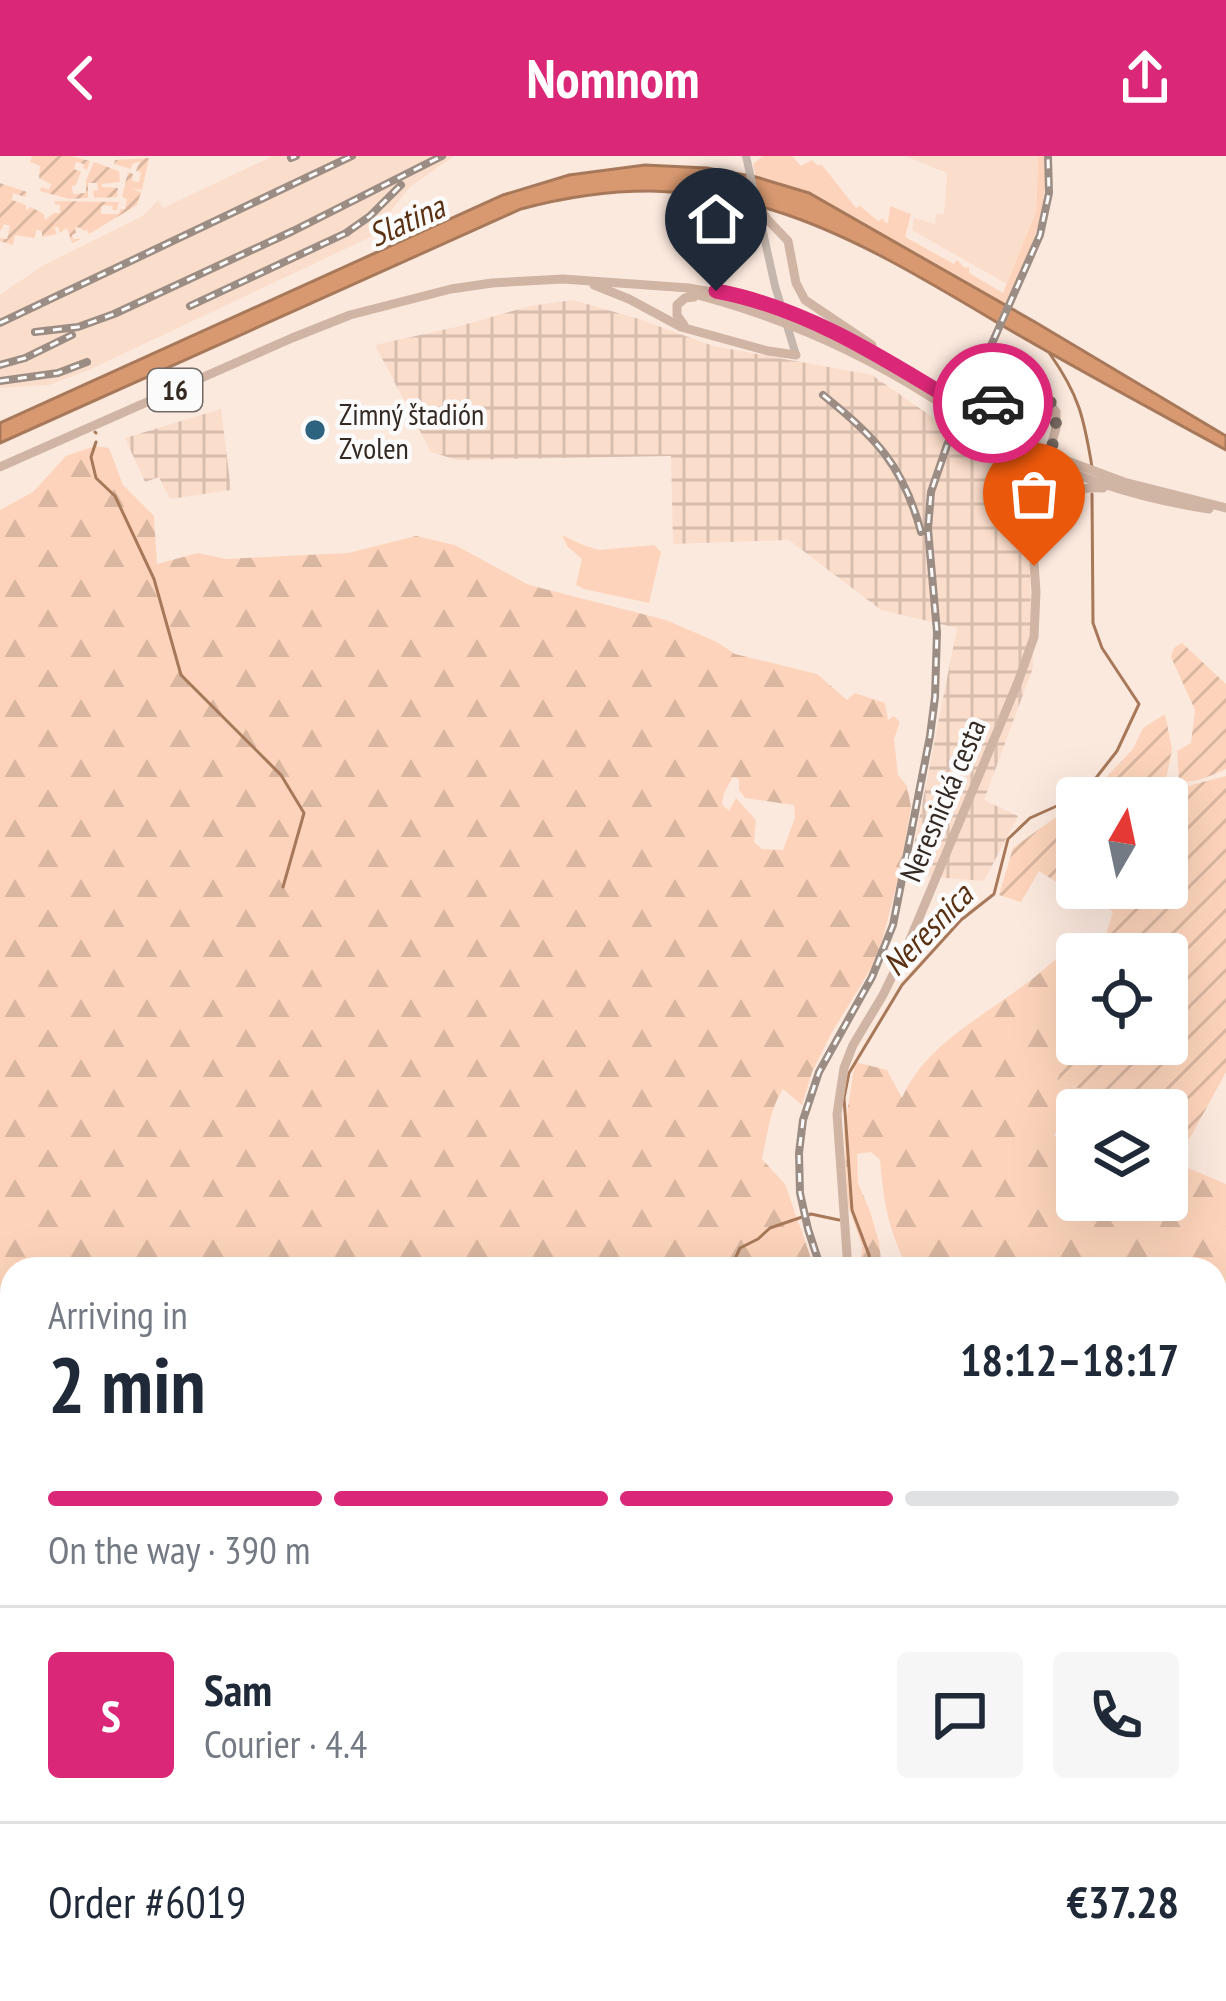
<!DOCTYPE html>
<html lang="en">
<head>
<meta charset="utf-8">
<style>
  :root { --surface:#fff; --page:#f6f6f7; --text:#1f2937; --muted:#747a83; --line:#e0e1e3; --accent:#db2777 }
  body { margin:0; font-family:"PT Sans Narrow",sans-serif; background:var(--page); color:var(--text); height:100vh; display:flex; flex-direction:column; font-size:45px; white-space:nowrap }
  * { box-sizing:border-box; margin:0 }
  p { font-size:39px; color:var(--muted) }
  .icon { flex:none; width:66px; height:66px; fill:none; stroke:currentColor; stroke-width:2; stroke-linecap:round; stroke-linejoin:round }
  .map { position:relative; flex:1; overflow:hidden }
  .details { position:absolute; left:0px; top:1101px; width:1227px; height:744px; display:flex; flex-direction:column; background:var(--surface); border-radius:36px 36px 0 0; box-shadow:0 12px 48px #0002 }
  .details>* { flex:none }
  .needle { width:78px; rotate:9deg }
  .fabs { position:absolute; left:1056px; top:621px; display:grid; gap:24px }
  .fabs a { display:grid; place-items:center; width:132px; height:132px; border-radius:12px; background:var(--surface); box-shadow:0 12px 48px #0002; font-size:60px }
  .pin { position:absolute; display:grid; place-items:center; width:102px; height:102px; color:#fff; margin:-123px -51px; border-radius:50% 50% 50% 0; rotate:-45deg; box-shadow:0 0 12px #0007 }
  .pin .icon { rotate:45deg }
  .courier { position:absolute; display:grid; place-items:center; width:120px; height:120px; margin:-60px; border:9px solid #db2777; border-radius:50%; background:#fff; color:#222; box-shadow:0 3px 15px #0007 }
  .headline em { font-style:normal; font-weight:600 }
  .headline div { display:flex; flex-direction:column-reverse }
  .headline { display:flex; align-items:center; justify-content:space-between; height:204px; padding:0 48px }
  h1 { font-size:78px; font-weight:600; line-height:90px }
  .bar { display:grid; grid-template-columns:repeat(4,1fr); gap:18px 12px; align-content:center; height:144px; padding:0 48px }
  .bar i { height:15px; border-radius:9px; background:var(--line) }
  .bar .selected { background:var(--accent) }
  .bar p { grid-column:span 4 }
  .line { display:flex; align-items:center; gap:30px; padding:0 48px; border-top:3px solid var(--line) }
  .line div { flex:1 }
  .round { display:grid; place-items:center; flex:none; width:126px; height:126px; border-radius:12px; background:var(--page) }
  header { display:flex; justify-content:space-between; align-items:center; height:156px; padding:0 48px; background:var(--accent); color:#fff; font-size:54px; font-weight:600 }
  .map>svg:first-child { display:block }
  .built { fill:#fbddcb }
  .industrial { fill:url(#industrial-grid) }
  .grass { fill:#fdd4bb }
  .forest { fill:url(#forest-firs); fill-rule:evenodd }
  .garden { fill:url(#garden-furrows) }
  .water { fill:#d89970; stroke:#a77859; stroke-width:3 }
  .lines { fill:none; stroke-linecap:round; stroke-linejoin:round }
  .stream { stroke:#a77859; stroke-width:3 }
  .secondary { stroke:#c5b7ad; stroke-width:8 }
  .primary { stroke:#d1b5a4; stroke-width:9 }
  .rail-casing { stroke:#9c8d84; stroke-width:8 }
  .rail { stroke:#fbfbfb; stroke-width:3; stroke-dasharray:9; stroke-linecap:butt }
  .done { stroke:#7b6d64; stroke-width:12; stroke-dasharray:0 21.6 }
  .route { stroke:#db2777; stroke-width:15 }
  .poi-dot { fill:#2d637e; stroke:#fbfbfb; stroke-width:4.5 }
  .labels { text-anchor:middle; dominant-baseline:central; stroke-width:9; stroke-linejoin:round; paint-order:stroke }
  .shield { fill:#fbfbfb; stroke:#706964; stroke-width:3 }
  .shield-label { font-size:27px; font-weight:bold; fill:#352a23 }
  .poi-label { font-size:30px; fill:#352a23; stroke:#fbfbfb; text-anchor:start }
  .street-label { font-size:30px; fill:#352a23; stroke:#fbfbfb }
  .water-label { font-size:33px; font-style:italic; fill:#5b3113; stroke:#fbfbfb }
</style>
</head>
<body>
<header><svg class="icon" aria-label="back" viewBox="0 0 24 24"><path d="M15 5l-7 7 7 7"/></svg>Nomnom<svg class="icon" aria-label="share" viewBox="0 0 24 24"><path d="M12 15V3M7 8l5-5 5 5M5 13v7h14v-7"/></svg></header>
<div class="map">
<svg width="1226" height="1845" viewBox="0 0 1226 1845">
  <defs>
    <pattern id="industrial-grid" width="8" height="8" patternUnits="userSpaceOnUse" patternTransform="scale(3)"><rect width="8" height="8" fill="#fbddcb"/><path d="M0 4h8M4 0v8" fill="none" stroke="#d8beae"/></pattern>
    <pattern id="forest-firs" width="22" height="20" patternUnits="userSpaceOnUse" patternTransform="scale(3)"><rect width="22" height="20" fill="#fdd4bb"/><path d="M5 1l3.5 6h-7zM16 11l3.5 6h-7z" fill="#d9b6a0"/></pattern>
    <pattern id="garden-furrows" width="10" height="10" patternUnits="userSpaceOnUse" patternTransform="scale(3)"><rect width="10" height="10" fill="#fdd4bb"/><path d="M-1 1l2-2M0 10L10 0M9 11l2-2" fill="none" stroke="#d9b6a0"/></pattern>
  </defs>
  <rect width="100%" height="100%" fill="#fce9de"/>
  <path class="built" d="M273,0h181l-44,31 -23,29 -6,16 -292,138 -40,15 -49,3v-93l42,-29 101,-50 15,-16 5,8z
    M905,0h133l-2,56 -29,72 -95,-54 2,-12 21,6 1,-10h8l3,-38 -2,-4z"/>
  <path class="industrial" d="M573,144l66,19 74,27 159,29 155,108 6,185 -49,132 34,16 -34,65 -76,-6 49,-247 -76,-18 -92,-70 -116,4 -2,-88 -214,4 -26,-8 -56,-107 81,-18 74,-21z
    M221,253l10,81 -61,9 -11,-22 -14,5 -20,-44z"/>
  <path class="grass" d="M763,0h29l9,10 11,-6 5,5h5l34,43 4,-2 18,15 6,-3v4l4,1 2,-17 21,8 -6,23 49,27 3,-4 8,8 4,-1v6l34,20 33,-81 2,-56h7c4,58 -16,97 -38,149l-183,-104 -30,-13 -38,-11 -3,-13z
    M562,379l21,10 16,5 55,-5 7,7 -12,51 -65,-14 -8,-4 6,-26 -15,-13z"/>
  <path class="forest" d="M95,290l14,2 14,37 31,31 3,48 41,-11 28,6 122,-6 68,-17 39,9 74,40 137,35 51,22 18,12 82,20 30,26 8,-7 30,10 3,17 6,-4 6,6 -6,17 4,36 9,11 4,21 -12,69 -21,81 -47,77 -19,38 -10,33 -19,-16c-14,21 -15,46 -21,70l23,25 28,80 10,5h-811v720h729l-1,12h-740v-1491l33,-18 33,-36zM733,621l6,2v11l6,8 49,7 1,13 -12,32 -21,-1 -8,-7 2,-22 -20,-22 -7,13 -7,-7 2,-11z
    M1065,795l13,3 -1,69 -20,58 42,14v5l-35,15 -10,21 23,6v29l-7,43 19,6 7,-10 16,-6 3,11 25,-15h27v-38l2,-2 57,24v817h-398l-8,-12h395v-720h-307c-20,-40 -24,-65 -28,-109l-9,-8 -14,2 1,29 12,28 9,31 3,27h-17l-4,-12 1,-11 -14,-41 -4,-72 11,-71 32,8 15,28c22,-51 75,-78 118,-110 16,-11 30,-24 45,-37z"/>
  <path class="garden" d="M32,0h39l19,5 -3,9 -4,-2 1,-4 -8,-2 -2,7 7,3 -5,13 -4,1 1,8 13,-1v-13l8,-18 25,9 1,11 -18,2v3l16,1 -1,9 -23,1 -1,-7 5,-1 -1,-7h-9v15l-19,1 -29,-8 1,-4 8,3 2,-6 -12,-6 1,-12 -10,-4z
    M149,2l-7,32 -12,-2 11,4 -4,13 -48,29 -2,-4 -4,1 -2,-3 -6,-1 1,6 -4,2 1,4h9l-10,4 -5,-15 -7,5 -2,-6h-4l3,7 -15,3v-6l-6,-1 -1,8 -20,-3 -2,10 -13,-4v-3l7,1 3,-13 -6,-2 -4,8v-49l27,9 -2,5 -12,-4 -1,7 14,5v5l5,-3 13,7 1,6 9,-7h6v-8l-6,-1 1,-3 64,1 -2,8h-4l-1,-4 -8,-1 -3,2v7h18l1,-5h5l2,-10 -5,-2 6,-25 5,2 -1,7 7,1 2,-10 -5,-1 4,-10 -8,3 -1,5 -17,-5 1,-4z
    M1182,487l44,41v85c-14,6 -33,16 -47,11l-2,-29 14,-8 4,-33 -24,-53 3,-9z
    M1165,558l7,35 -7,35 4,7 57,-15v296l-36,66 -10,6 -13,-2v-32h-66l-2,-15 -42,-14 20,-58v21h90v-90h-67l13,-42 -34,-24h88v-90h-84l12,-9 38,-40 10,-21z
    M1077,646v85l-14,-10 -5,6 -19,-12 -18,31 -22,-7 14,-47z"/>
  <path class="water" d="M645,9l62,3 49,9 53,16 226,129 191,114v14c-75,-41 -150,-81 -223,-124 -164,-98 -283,-170 -482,-117l-521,234v-20l503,-228 66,-20z"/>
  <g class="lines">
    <path class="stream" d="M1050,198c29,41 34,64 42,113
      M95,276l1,1
      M96,286l-5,15 5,21 19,18 39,83 27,96 100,100 23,38 -21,74
      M726,1113l7,-6 7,-15 18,-9 12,-11 41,-14 28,6
      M871,1113l-2,-14 -17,-45 -8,-112 5,-25 53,-88 59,-65 33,-26 14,-55 22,-21 38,-17 24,-18 25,-32 22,-47 -37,-56 -9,-25 -1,-129
      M788,1845l6,-12"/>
    <path class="secondary" d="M746,0l29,130 21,69"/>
    <path class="primary" d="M756,45l11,18 21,22 8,42 9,17 67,45
      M594,129l35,14 52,28 87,24 28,4
      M690,137c86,22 161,54 236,101 25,15 54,34 73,57 16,21 26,49 28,76
      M684,169l-7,-10v-10l8,-7 9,-1
      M1009,242l-7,14 8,19
      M983,273c71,42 145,68 226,80
      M0,311l292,-129 58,-23 101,-26 41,-6 71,-4 126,9 65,12 95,39 140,84 73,36 62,23 102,26
      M1036,385c8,-39 26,-55 67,-53
      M848,1113l-11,-155 7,-46 9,-23 30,-50 26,-53 109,-260 16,-45 2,-45 -4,-58 1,-24 23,-82v-16l-12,-16 -18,-6 -10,1 -28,14 -21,4
      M741,1845l7,-12"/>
    <g class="rail-casing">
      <path id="rail" d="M291,2l5,-2
        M190,150l156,-73 24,-17 31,-31
        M0,167l352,-167
        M35,176l43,-5 36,-13 179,-83 149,-75
        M0,209l25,-7 47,-23
        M0,225l58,-8 29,-11
        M823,239c53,43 80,70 98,137
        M821,1113l-13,-40 -8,-36 -1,-40 4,-33 16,-48 53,-95 21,-52 37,-189 5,-39 2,-65 -9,-103 3,-37 16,-47 93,-210 9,-42 -1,-37"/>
    </g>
    <use href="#rail" class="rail"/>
  </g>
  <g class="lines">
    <path class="done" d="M993,247c13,-8 28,-18 45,-11 39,18 3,77 -3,106 -5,23 -3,45 -1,68"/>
    <path class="route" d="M716,135c92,17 172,70 251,118l26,-6"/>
  </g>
  <circle class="poi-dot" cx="315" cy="274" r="12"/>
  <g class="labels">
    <rect class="shield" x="148" y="213" width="54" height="42" rx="9"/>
    <g class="shield-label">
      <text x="175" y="234">16</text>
    </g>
    <g class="poi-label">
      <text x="339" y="257">Zimný štadión<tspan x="339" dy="34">Zvolen</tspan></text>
    </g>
    <g class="street-label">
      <text transform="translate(942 644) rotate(-67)">Neresnická cesta</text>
    </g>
    <g class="water-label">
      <text transform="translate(406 64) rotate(-24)">Slatina</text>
      <text transform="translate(927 773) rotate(-46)">Neresnica</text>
    </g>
  </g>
</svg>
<div class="fabs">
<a><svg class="needle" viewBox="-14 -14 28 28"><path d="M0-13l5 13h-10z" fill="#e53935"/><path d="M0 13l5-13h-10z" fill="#747a83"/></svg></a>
<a><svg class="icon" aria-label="locate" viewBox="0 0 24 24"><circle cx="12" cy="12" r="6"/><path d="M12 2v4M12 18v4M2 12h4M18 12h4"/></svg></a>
<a><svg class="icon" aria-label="layers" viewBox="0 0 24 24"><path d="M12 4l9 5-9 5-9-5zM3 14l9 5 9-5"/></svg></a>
</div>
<div class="pin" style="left:1034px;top:410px;background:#ea580c"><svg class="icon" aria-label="bag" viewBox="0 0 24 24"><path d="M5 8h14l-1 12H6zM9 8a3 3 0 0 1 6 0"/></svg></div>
<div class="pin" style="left:716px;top:135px;background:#1f2937"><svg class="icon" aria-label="home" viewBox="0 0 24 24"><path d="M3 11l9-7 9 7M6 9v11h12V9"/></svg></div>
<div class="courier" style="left:993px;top:247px"><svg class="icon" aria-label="car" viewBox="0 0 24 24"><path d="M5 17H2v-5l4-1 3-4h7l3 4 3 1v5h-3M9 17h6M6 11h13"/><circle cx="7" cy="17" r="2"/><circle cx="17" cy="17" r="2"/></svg></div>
<section class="details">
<div class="headline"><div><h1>2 min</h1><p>Arriving in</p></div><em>18:12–18:17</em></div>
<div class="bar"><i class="selected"></i><i class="selected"></i><i class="selected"></i><i></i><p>On the way · 390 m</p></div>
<div class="line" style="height:216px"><b class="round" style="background:var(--accent);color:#fff">S</b><div><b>Sam</b><p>Courier · 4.4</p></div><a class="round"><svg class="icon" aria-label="chat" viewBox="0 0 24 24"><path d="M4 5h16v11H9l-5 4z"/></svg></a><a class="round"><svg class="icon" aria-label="phone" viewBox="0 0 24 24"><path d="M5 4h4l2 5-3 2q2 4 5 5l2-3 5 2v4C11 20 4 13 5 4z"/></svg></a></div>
<div class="line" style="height:156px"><div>Order #6019</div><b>€37.28</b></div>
</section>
</div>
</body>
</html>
